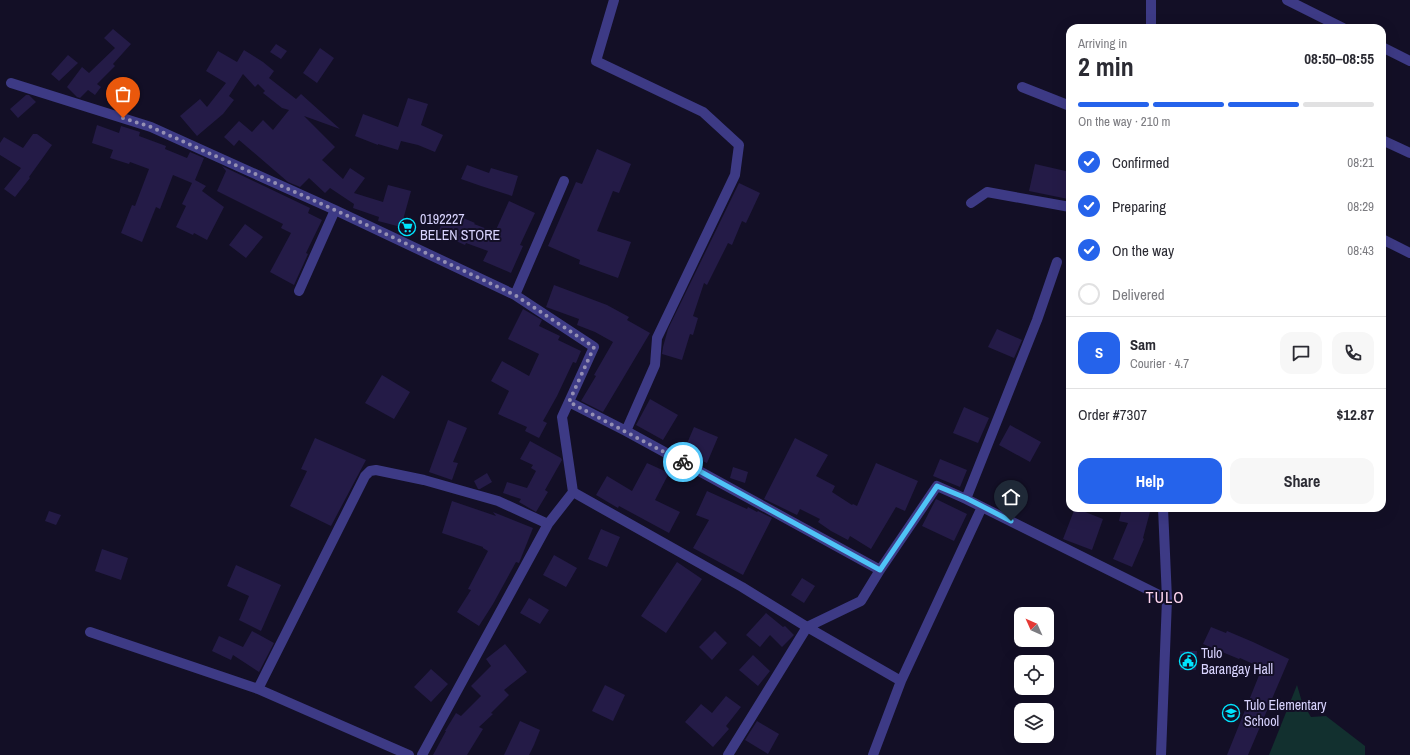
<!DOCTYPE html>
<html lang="en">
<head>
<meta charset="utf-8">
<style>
  :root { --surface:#fff; --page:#f7f7f7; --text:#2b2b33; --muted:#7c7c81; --line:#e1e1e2; --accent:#2563eb }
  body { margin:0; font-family:"Archivo Narrow",sans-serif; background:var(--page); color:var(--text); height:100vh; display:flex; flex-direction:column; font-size:15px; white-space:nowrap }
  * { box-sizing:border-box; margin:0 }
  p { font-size:13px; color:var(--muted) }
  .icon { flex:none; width:22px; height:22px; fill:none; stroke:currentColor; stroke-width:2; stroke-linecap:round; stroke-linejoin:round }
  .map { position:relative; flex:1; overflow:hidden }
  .sheet { position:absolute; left:1066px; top:24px; width:320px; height:488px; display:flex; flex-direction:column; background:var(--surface); border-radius:12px; box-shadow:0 4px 16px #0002 }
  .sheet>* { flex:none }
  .needle { width:26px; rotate:315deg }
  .tools { position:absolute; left:1014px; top:607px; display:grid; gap:8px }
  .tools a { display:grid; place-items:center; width:40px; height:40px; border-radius:8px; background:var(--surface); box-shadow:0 4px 16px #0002; font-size:20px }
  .pin { position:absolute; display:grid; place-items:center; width:34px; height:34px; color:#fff; margin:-41px -17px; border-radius:50% 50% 50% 0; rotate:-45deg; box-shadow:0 0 4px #0007 }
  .pin .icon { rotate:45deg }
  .courier { position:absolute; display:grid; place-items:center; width:40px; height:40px; margin:-20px; border:3px solid #4fc3f7; border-radius:50%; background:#fff; color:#222; box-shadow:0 1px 5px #0007 }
  .head em { font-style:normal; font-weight:700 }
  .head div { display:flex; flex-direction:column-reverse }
  .head { display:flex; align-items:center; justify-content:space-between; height:68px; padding:0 12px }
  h1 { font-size:26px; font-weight:700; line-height:30px }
  .bar { display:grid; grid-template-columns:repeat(4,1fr); gap:6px 4px; align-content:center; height:48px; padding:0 12px }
  .bar i { height:5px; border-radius:3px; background:var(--line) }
  .bar .selected { background:var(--accent) }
  .bar p { grid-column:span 4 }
  .line { display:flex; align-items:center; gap:10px; padding:0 12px; border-top:1px solid var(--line) }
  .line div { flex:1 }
  .round { display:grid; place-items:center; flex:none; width:42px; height:42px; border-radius:12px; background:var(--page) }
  ol { padding:0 12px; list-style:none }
  li { display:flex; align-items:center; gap:12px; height:44px }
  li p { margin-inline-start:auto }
  li .icon { padding:4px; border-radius:50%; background:var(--accent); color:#fff; stroke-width:4 }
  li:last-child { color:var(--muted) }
  li i { width:22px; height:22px; border:2px solid var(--line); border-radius:50% }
  .cta { display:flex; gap:8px; margin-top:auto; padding:8px 12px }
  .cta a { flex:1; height:46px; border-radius:12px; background:var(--accent); color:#fff; font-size:16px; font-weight:700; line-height:46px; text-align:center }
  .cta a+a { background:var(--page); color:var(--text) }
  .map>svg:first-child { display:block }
  .green { fill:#12302f }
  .building { fill:#241b47 }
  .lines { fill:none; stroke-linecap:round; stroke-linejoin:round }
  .minor { stroke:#3d3a85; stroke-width:10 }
  .tertiary { stroke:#3d3a85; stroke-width:10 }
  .done { stroke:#948fb3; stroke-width:4; stroke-dasharray:0 7.2 }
  .route { stroke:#4fc3f7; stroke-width:5 }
  .labels { text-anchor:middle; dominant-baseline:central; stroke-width:4; stroke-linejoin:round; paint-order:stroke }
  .poi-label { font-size:14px; fill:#d9d4ff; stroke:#130f26; text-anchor:start }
  .quarter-label { font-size:16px; letter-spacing:1px; fill:#ffd6f0; stroke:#130f26 }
</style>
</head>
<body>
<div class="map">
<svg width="1410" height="755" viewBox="0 0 1410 755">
  <rect width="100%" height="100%" fill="#130f26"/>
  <path class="green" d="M1297,685l5,17 9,15 15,-1 39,30v9h-96z"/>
  <path class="building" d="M113,29l18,15 -18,20 2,2 -18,18 4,3 -6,8 -7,-5 -8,8 -3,-1 -10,-10 15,-20 7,6 26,-25 -11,-10z
    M276,44l11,7 -6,8 -11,-7z
    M320,48l14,10 -17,25 -14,-10z
    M244,50l19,12 11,9 -5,7 27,21 5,-5 39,35 -36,-13 31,31 -13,13 21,19 7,-11 15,10 -11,15 29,9 5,-17 23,6 -10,36 -23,-6 1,-4 -26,-9 1,-4 -24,-16 -5,5 -16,-15 -9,9 -12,-5 -49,-42 -5,6 -10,-9 15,-16 13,11 11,-12 10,10 16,-20 -7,-2 -19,-15 2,-2 -7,-7 -3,3 -12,-13 -14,22 5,4 -11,14 -26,22 -17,-20 20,-17 7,8 19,-24 -20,-12 12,-20 19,11z
    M68,55l10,8 -19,18 -8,-7z
    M26,95h3l7,7 -18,16 -8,-9z
    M408,98l20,6 -7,21 22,10 -8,17 -17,-7 -17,-4 -3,9 -20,-6v1l-23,-9 8,-22 35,13z
    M97,125l22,8 2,-7 19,6 -1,4 27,10 -1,3 22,9 3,-6 14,6 -9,22 11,6 -4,5 22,16 -17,33 -13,-7 -1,2 -17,-8 10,-21 -4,-2 10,-21 -19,-8 -13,34 -4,-2 -14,35 -21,-9 11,-28 3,1 14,-37 -19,-7 -1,2 -19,-6 3,-8 -21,-7z
    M33,134h4l15,11 -23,32 1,1 -15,19 -11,-8 17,-21 -21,-13v-12l4,-6 19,11z
    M597,149l34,15 -12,29 -6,-2 -16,40 34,11 -13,36 -39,-14 1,-4 -32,-14 28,-64 6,2z
    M1035,164l35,8v20l-2,7 -39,-8z
    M467,165l22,8 2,-5 27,8 -6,20 -31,-10 -20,-7z
    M222,166l88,42 -2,5 14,7 -16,33 2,1 -14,31 -24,-13 21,-39 -10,-5 2,-4 -66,-33 9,-20z
    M739,183l21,10 -14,30 -4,-2 -10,24 -4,-2 -21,42 -3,-2 -11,33 5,2 -5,17 -3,-1 -8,26 -20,-6 1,-7 5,-18z
    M509,201l26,12 -15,32 3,1 -12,27 -28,-12 5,-10 -22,-8 -1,2 -27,-12 9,-22 28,12 -1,1 21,8z
    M245,224l18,13 -17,21 -17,-13z
    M554,285l53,20 22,12 -2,3 23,13 -47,79 -22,-11 15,-25 -2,-1 19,-33 -18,-10 -18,-7 2,-6 -33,-12z
    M523,309l19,11 -3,6 21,10 -2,4 23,11 -5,12 -3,-1 -16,34 -14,25 4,2 -8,15 -14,-7 2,-4 -29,-13 11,-23 -18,-10 11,-20 27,15 10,-22 -31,-15z
    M997,329l25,11 -8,18 -26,-11z
    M382,375l28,17 -16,27 -29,-16z
    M650,399l28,16 -15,25 -27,-15z
    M964,407l25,11 -11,25 -25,-10z
    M448,420l19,8 -14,34 5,1 -6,17 -23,-8z
    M1010,425l31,17 -11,20 -31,-17z
    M694,427l24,10 -11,26 -24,-10z
    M315,438l51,22 -35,66 -41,-20 17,-35 -6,-2z
    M795,438l33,17 -12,21 19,10 -3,6 20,13 1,-1 4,2 19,-43 42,18 -13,30 -9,-4 -25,42 -21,-13 -2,4 -17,-9 -13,-9 2,-3 -20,-10 -3,6 -33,-16z
    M530,441l31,17 1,2 -17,30 3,2 -12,20 -17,-10 2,-3 -18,-6 4,-11 20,6 9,-17 -5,-3 2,-3 -13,-6z
    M940,459l27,11 -7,17 -27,-11z
    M647,463l22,10 -14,27 25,12 -11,21 -50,-27 -1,2 -22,-13 11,-19 25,15z
    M733,467l15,5 -3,11 -15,-5z
    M487,473l5,9 -12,7h-2l-4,-8z
    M707,491l40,18 1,-2 9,5 1,-1 14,7 -29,57 -50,-27 16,-28 -13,-5z
    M936,499l31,15 -13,27 -32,-15z
    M452,501l44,15 -3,-4 40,16 -14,35 -3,-1 -23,42 -14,22 -22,-14 14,-22 -3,-1 20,-38 -5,-3v-1l-41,-14z
    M1075,508l28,11 -11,31 -29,-11z
    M1122,508h29l-8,30 1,1 -12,28 -19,-8 15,-36 -9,-2z
    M49,511l12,4 -5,10 -11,-4z
    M601,529l19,8 -13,30 -19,-8z
    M102,549l26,9 -7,22 -26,-9z
    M554,555l23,13 -11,19 -23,-12z
    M677,562l25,17 -36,54 -25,-17z
    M236,565l45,20 -20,46 -22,-11 10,-24 -22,-10z
    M802,578l13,8 -11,17 -13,-8z
    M529,598l20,12 -9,14 -20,-11z
    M766,613l17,14 2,-1 9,9 -12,12 -12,-12 -10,12 -14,-12z
    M1211,627l15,6 1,-2 26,11 36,17 -41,96h-21l35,-87 -22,-10 -1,1 -36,-15z
    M252,631l22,12 -15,29 -26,-17 -2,5 -19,-9 7,-15 24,11z
    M715,631l12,12 -15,17 -13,-13z
    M505,644l22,28 -23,18 5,5 -18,18 2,1 -14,13 4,2 -16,26h-34l13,-24h-1l11,-18 5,3 20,-20 -10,-10 20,-20 -5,-7z
    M1180,651h17l-1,19h-16z
    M753,655l17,16 -12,15 -19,-16z
    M431,669l17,15 -17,18 -17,-15z
    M605,685l20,10 -12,26 -21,-10z
    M726,696l15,11 -15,19 3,3 -16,18 -28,-25 16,-18 11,9z
    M520,721l20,9 -6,15 -5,10h-25z
    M757,721l22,13 -11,20 -23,-14z"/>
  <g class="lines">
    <path class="minor" d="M614,0l-18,61 107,51 36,33 -4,30 -78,163 -2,27 -29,66
      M1287,0l56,28
      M1382,47l28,14
      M11,83l140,44 184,83 180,85 79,52 -32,70 11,75 169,95 65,40 94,54
      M1022,87l48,19
      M1382,140l28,13
      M971,203l16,-11 83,15
      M1382,239l28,14
      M299,291l36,-81
      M515,295l49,-114
      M569,402l57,29 254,139
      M966,499l71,-179 20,-58
      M90,632l168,57
      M409,755l-151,-66 107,-213 5,-5 6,-1 48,10 74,21 50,23
      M422,755l126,-231 25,-32
      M728,755l79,-128 54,-26 19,-31 57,-84 29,13 201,100
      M873,755l28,-74 81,-174"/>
    <path class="tertiary" d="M1151,0v28
      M1161,755l6,-156 -4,-91"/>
  </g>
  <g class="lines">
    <path class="done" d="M123,118l28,9 184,83 180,85 79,52 -25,55 114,60"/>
    <path class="route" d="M683,462l197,108 57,-84 29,12 45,23"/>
  </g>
  <defs>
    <g id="supermarket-ring" transform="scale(0.9)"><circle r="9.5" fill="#130f26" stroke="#00e5ff" stroke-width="1.5"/><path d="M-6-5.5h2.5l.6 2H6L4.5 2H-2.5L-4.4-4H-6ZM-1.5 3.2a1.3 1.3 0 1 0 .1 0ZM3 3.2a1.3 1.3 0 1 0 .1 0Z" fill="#00e5ff"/></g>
    <g id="civic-ring" transform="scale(0.9)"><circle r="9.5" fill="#130f26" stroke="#00e5ff" stroke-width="1.5"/><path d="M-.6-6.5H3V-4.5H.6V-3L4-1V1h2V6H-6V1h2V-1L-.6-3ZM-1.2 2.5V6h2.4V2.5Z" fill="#00e5ff"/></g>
    <g id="school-ring" transform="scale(0.9)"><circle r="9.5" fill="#130f26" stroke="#00e5ff" stroke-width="1.5"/><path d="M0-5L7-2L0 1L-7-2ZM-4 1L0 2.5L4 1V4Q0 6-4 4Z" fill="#00e5ff"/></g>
  </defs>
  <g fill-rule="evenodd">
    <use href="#supermarket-ring" x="407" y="227"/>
    <use href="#civic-ring" x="1188" y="661"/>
    <use href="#school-ring" x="1231" y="713"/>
  </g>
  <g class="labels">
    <g class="poi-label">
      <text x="420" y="219">0192227<tspan x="420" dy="16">BELEN STORE</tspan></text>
      <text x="1201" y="653">Tulo<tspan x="1201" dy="16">Barangay Hall</tspan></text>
      <text x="1244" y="705">Tulo Elementary<tspan x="1244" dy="16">School</tspan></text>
    </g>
    <g class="quarter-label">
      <text x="1165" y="597">TULO</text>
    </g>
  </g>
</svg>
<div class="tools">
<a><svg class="needle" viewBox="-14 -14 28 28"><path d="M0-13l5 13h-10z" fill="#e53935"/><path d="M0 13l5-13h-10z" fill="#7c7c81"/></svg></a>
<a><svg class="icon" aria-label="locate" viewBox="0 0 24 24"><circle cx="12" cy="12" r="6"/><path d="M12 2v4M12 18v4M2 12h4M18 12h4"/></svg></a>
<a><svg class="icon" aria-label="layers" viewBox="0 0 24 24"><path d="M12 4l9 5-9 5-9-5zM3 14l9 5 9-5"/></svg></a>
</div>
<div class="pin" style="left:123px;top:118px;background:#ea580c"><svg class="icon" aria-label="bag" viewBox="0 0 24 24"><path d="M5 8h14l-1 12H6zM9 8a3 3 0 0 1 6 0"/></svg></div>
<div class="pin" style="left:1011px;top:521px;background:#1f2937"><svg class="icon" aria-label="home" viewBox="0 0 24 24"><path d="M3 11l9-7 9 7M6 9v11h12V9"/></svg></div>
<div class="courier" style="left:683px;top:462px"><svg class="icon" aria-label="bike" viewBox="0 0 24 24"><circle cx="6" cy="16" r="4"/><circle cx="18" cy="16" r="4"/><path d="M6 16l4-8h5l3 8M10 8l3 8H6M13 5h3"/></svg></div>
<section class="sheet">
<div class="head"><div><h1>2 min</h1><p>Arriving in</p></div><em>08:50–08:55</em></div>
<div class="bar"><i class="selected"></i><i class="selected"></i><i class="selected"></i><i></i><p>On the way · 210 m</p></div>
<ol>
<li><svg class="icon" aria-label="check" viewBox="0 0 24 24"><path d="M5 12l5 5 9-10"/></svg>Confirmed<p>08:21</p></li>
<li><svg class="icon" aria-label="check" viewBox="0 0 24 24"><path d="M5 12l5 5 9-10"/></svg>Preparing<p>08:29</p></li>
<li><svg class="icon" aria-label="check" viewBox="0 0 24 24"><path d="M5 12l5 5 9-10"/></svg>On the way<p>08:43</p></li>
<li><i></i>Delivered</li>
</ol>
<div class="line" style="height:72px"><b class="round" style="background:var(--accent);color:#fff">S</b><div><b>Sam</b><p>Courier · 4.7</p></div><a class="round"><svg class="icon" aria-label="chat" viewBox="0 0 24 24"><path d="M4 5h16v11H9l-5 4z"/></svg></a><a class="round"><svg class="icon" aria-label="phone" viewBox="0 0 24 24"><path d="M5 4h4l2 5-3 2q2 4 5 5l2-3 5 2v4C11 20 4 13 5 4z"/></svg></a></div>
<div class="line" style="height:52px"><div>Order #7307</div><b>$12.87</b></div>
<div class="cta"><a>Help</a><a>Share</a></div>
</section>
</div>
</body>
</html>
